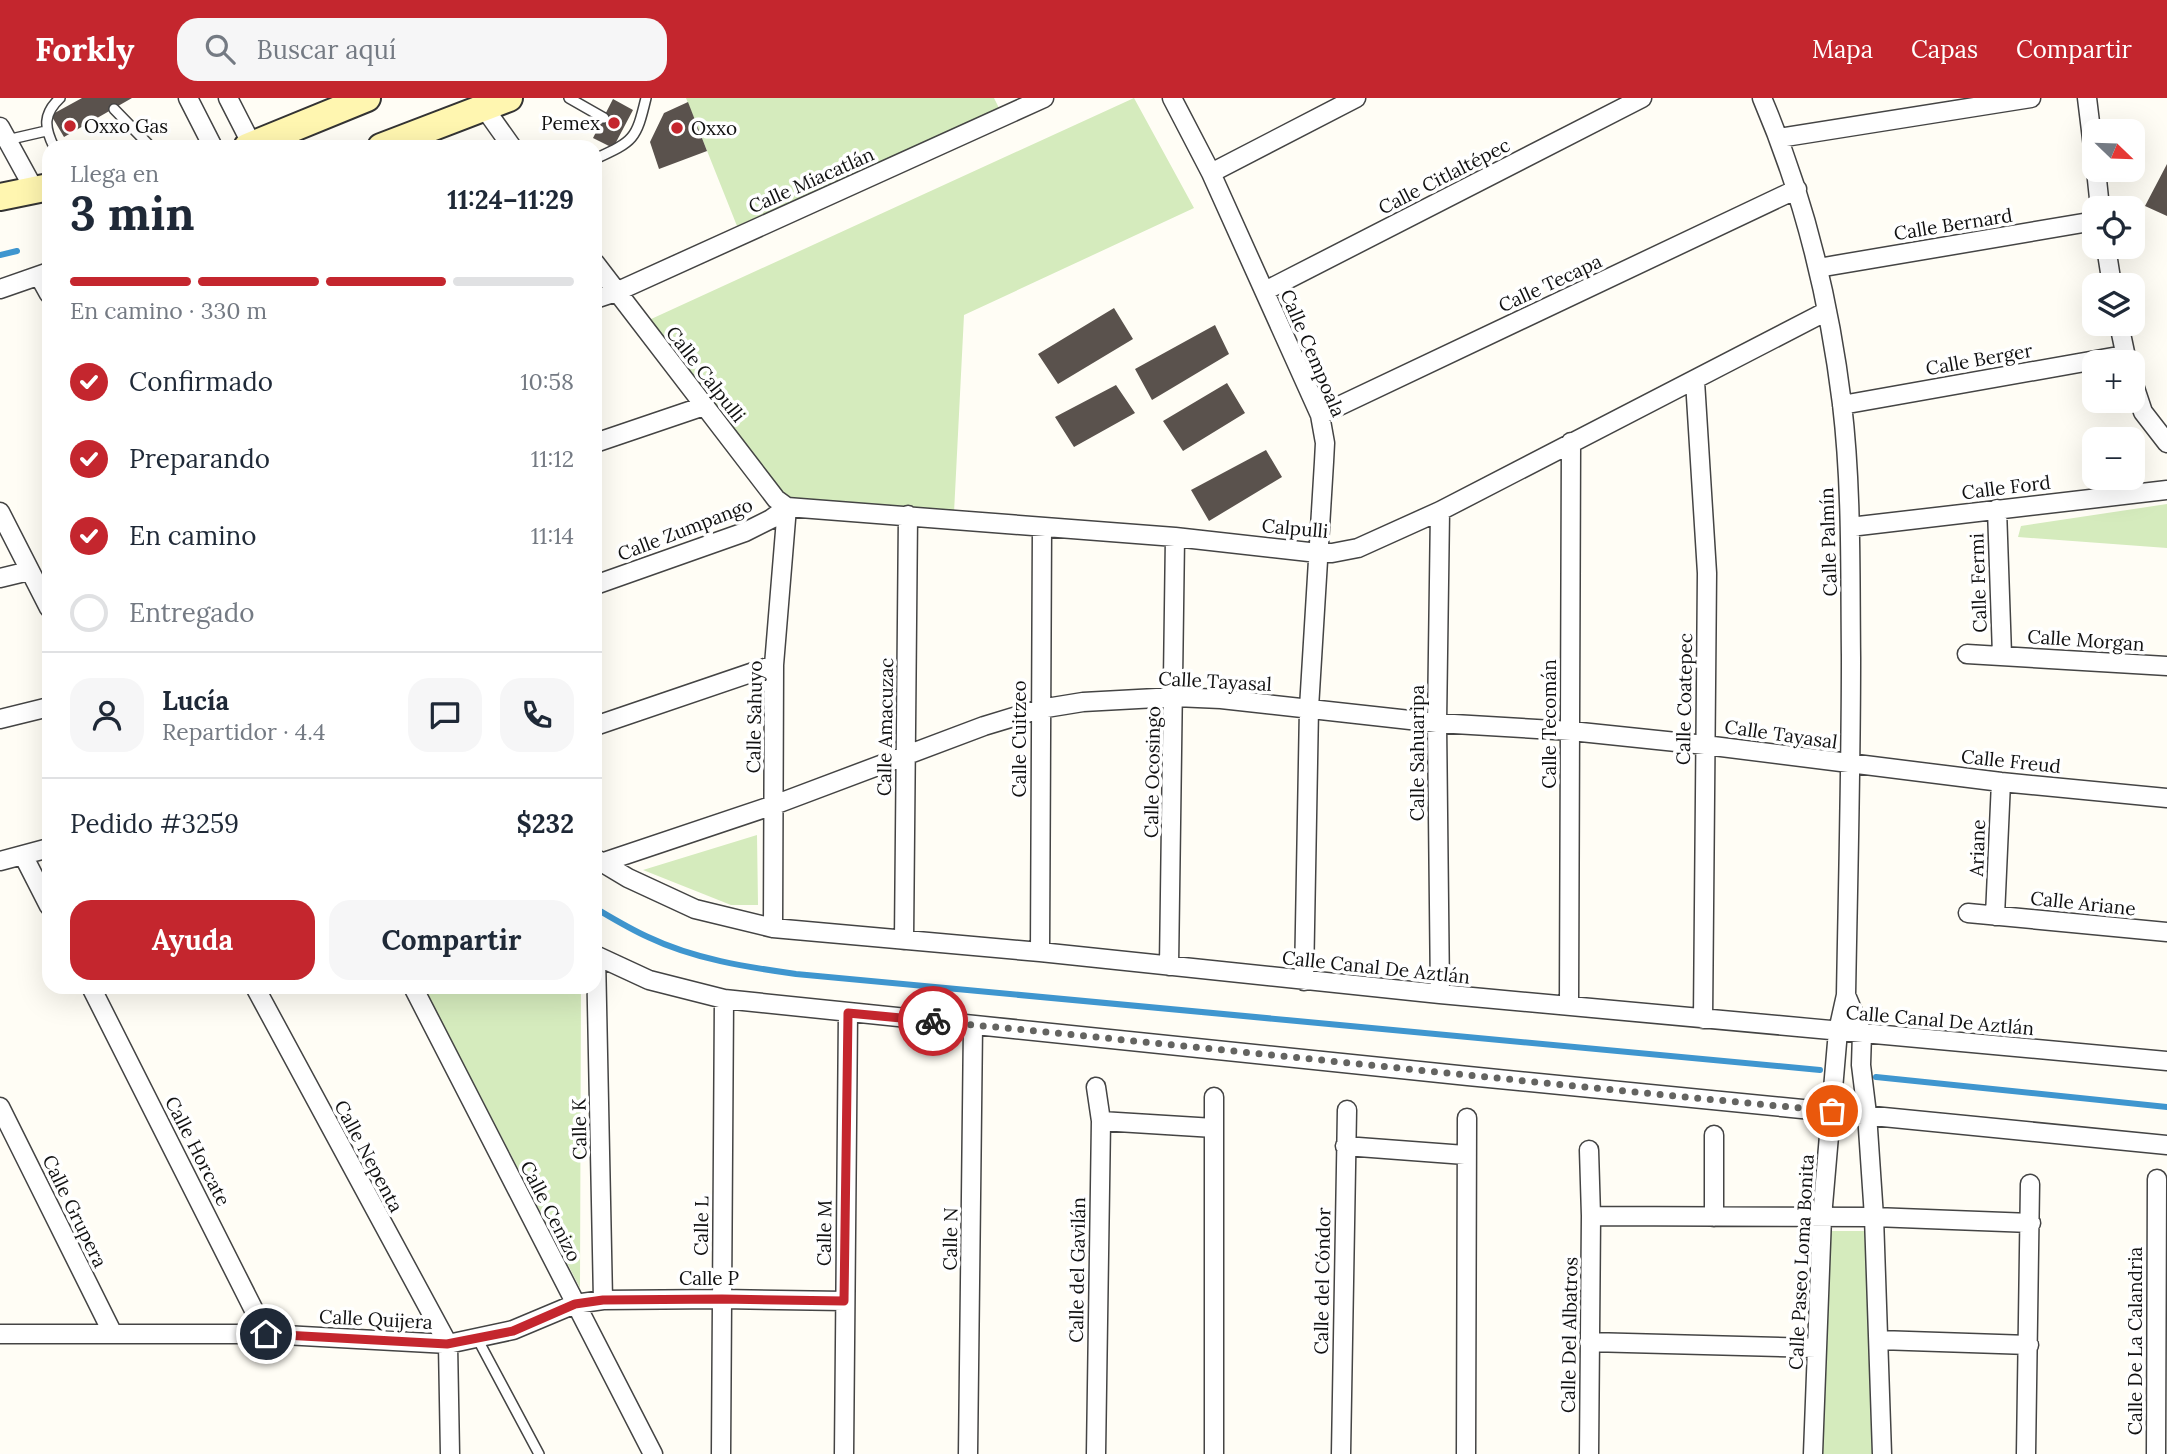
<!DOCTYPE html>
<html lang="es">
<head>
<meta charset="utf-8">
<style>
  :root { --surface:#fff; --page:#f6f6f7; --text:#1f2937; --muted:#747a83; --line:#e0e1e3; --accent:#c4262e }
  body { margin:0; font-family:Lora,serif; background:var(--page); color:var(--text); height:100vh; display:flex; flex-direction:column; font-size:26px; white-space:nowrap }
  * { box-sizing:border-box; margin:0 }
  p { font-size:23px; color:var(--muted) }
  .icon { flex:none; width:38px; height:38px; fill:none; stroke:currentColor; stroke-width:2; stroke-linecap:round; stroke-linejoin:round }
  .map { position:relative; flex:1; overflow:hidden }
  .sheet { position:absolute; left:42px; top:42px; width:560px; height:854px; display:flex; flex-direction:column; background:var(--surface); border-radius:21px; box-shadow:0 7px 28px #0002 }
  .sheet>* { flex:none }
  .needle { width:46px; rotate:113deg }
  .buttons { position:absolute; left:2082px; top:21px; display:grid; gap:14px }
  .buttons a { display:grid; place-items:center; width:63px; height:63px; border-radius:14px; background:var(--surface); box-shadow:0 7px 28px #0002; font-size:35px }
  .pin { position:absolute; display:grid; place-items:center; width:60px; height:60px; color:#fff; margin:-30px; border:4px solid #fff; border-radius:50%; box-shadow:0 2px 7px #0007 }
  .courier { position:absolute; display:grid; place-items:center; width:70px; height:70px; margin:-35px; border:5px solid #c4262e; border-radius:50%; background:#fff; color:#222; box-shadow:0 2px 9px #0007 }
  .summary em { font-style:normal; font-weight:800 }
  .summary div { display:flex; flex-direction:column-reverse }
  .summary { display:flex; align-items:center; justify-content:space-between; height:119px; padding:0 28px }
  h1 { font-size:46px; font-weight:800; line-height:52px }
  .bar { display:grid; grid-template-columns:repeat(4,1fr); gap:10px 7px; align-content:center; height:84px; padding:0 28px }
  .bar i { height:9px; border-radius:5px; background:var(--line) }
  .bar .active { background:var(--accent) }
  .bar p { grid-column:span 4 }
  .line { display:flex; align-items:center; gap:18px; padding:0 28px; border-top:2px solid var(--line) }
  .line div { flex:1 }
  .round { display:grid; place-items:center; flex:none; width:74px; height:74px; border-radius:21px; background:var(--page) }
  ol { padding:0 28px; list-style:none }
  li { display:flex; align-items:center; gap:21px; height:77px }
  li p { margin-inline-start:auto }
  li .icon { padding:7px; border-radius:50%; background:var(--accent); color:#fff; stroke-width:4 }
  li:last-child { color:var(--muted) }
  li i { width:38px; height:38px; border:4px solid var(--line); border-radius:50% }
  .button { display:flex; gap:14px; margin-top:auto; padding:14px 28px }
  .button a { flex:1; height:80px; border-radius:21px; background:var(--accent); color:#fff; font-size:28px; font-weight:800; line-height:80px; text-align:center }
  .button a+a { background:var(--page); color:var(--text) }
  header { display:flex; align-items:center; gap:42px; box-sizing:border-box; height:98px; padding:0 35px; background:var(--accent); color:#fff }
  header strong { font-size:33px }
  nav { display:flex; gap:38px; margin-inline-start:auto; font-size:24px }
  .search { width:490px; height:63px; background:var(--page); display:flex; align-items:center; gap:18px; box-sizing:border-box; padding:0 24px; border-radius:21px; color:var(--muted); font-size:26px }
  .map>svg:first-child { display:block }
  .green { fill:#d5ebbd }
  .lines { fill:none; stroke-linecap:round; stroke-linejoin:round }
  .stream { stroke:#3f96cf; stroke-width:6 }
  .building { fill:#5a524d }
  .service-casing { stroke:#444; stroke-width:12 }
  .minor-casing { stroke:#444; stroke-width:21 }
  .secondary-casing { stroke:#333; stroke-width:30 }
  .service { stroke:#fff; stroke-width:9 }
  .minor { stroke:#fff; stroke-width:18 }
  .secondary { stroke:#fff6b0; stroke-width:26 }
  .done { stroke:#646461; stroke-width:7; stroke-dasharray:0 12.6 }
  .route { stroke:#c4262e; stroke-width:9 }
  .poi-dot { fill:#c4262e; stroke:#fff; stroke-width:2.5 }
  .labels { text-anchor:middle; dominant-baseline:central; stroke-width:7; stroke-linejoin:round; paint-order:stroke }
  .poi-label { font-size:19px; fill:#111; stroke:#fff; text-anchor:start }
  .street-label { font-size:19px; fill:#111; stroke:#fff }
</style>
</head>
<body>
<header>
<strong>Forkly</strong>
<div class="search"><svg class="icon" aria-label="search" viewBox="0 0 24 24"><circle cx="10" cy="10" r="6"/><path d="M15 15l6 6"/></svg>Buscar aquí</div>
<nav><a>Mapa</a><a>Capas</a><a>Compartir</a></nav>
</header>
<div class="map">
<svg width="2167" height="1356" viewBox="0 0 2167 1356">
  <rect width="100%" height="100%" fill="#fffdf5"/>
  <path class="green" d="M686,0h308l5,10 -262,118z
    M1134,0l60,110 -230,107 -10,198 -167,-13 -138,-180z
    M2167,406v44l-149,-11 3,-11z
    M757,737l1,70h-27l-88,-35z
    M424,889h157l-1,301z
    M1826,1133h46v223h-50z"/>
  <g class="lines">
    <path class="stream" d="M0,157l17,-4
      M595,810c17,10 35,21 53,29 46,22 98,30 148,37l1024,96
      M1876,979l291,30"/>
  </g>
  <path class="building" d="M82,0h50l-68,39 -13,-22z
    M613,1l20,11 -20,38 -20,-10z
    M688,4l19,49 -48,18 -9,-27 14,-29z
    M2167,66v52l-22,-10z
    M1114,210l19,31 -75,45 -20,-30z
    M1215,227l14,29 -77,46 -17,-31z
    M1227,285l18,30 -62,38 -20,-30z
    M1116,287l19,28 -61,34 -19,-30z
    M1266,352l16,27 -73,44 -18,-31z"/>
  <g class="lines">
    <g class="service-casing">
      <path id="service" d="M569,0l35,20
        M114,11l37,38
        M7,42l39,-9
        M54,49c-10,-20 -11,-33 6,-49
        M595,61c39,-18 41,-19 51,-61
        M477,1240l62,116"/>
    </g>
    <g class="minor-casing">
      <path id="minor" d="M188,0l25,49
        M228,0l25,49
        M1172,0l39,75 109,242 5,28 -1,19 -15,246 -5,273
        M1762,0c42,98 67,200 80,306 10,84 8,169 9,253 0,113 -3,226 -5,338l-8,36 -16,186 -9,237
        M2087,0l8,65
        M485,11l27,38
        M0,29l34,62
        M1779,40l252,-40
        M2096,72l4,38
        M1211,75l145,-75
        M2106,149l6,38
        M595,165l181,236 11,8 388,30 143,16h14l26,-5 82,-37 387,-200
        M1818,170l277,-47
        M39,178l10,18
        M0,191l49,-17
        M1265,193l377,-193
        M595,201l21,-7 428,-194
        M2119,226l8,38
        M1695,283l12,192 -4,446
        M2133,284l10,30 24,31
        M1842,307l282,-50
        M1320,317l477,-226
        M595,345l109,-37
        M1997,411l5,146
        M0,414l49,96
        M1850,429l317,-37
        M0,480l29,-7
        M595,487l150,-53 26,-13 16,-12
        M1967,556l200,12
        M0,621l49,-12
        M595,628l179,-61
        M23,757l26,51
        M598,762l30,18 67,31 78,19 267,24 400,42 727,67
        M0,763l49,-13
        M601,765l173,-58 210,-79 56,-17 43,-7 92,-5 46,2 216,24 134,8 134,14 296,37 166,16
        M1968,815l199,19
        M1995,818l6,-134
        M773,830l1,-263 13,-158
        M904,842l4,-425
        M1040,854l2,-425
        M595,857l54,25 75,19 744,77 699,69
        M596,858l7,344
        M1169,868l6,-429
        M91,889l175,347
        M255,889l193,357 2,110
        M413,889l240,467
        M1440,896l-3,-271 3,-212
        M1846,897l16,38 -1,32 6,49 7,103 8,237
        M1569,908l2,-564
        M1214,999v357
        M0,1009l113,227
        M1101,1023l113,7
        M1345,1048l120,9
        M1591,1118l283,1 157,6
        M1714,1119v-82
        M0,1236h266l182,10 65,-14 62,-26 28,-4 119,-1 122,2
        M1879,1242l150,5
        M1589,1244l227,6
        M721,1356l3,-455
        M844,1356l4,-441
        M968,1356l5,-429
        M1096,1356l5,-333 -5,-34
        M1341,1356l6,-344
        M1466,1356l1,-336
        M1589,1356l2,-238 -2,-66
        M2026,1356l4,-270
        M2156,1356l1,-275"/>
    </g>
    <g class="secondary-casing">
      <path id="secondary" d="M247,49l120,-49
        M381,49l128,-49
        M0,99l49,-10"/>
    </g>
    <use href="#service" class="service"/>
    <use href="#minor" class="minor"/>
    <use href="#secondary" class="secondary"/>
  </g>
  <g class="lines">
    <path class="done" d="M933,923c300,29 599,62 899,90"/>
    <path class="route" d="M266,1236l181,10 66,-13 62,-27 28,-4 119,-1 122,2 4,-288 85,8"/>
  </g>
  <g class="poi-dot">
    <circle cx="614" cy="25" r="7"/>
    <circle cx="70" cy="28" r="7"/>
    <circle cx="677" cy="30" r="7"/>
  </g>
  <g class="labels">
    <g class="poi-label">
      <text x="600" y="25" text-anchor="end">Pemex</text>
      <text x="84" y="28">Oxxo Gas</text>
      <text x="691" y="30">Oxxo</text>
    </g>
    <g class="street-label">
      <text transform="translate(1444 78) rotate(-27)">Calle Citlaltépec</text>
      <text transform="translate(811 82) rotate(-24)">Calle Miacatlán</text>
      <text transform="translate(1953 126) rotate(-9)">Calle Bernard</text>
      <text transform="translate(1550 185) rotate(-25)">Calle Tecapa</text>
      <text transform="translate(1313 255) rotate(67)">Calle Cempoala</text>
      <text transform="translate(1979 261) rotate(-10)">Calle Berger</text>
      <text transform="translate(706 276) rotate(52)">Calle Calpulli</text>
      <text transform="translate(2006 389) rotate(-7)">Calle Ford</text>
      <text transform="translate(1295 430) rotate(5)">Calpulli</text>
      <text transform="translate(685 431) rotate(-21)">Calle Zumpango</text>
      <text transform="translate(1828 444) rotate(-92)">Calle Palmín</text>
      <text transform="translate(1978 485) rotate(-92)">Calle Fermi</text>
      <text transform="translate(2086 542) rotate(4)">Calle Morgan</text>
      <text transform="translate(1215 583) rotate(3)">Calle Tayasal</text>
      <text transform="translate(1684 601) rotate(-89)">Calle Coatepec</text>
      <text transform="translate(754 619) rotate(-89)">Calle Sahuyo</text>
      <text transform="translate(1549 626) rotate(-90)">Calle Tecomán</text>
      <text transform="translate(885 629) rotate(-89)">Calle Amacuzac</text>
      <text transform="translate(1781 636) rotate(8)">Calle Tayasal</text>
      <text transform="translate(1019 641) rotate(-90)">Calle Cuitzeo</text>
      <text transform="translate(1417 655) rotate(-90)">Calle Sahuaripa</text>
      <text transform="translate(2011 663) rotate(6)">Calle Freud</text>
      <text transform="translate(1152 674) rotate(-89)">Calle Ocosingo</text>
      <text transform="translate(1977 750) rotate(-88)">Ariane</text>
      <text transform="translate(2083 805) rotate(6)">Calle Ariane</text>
      <text transform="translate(1376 869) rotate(6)">Calle Canal De Aztlán</text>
      <text transform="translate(1940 922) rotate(5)">Calle Canal De Aztlán</text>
      <text transform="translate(579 1031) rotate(-91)">Calle K</text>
      <text transform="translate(198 1053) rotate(63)">Calle Horcate</text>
      <text transform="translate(369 1058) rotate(62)">Calle Nepenta</text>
      <text transform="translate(75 1113) rotate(64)">Calle Grupera</text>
      <text transform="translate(551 1113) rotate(63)">Calle Cenizo</text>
      <text transform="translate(701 1128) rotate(-89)">Calle L</text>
      <text transform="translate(824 1135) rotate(-89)">Calle M</text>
      <text transform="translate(950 1141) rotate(-89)">Calle N</text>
      <text transform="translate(1801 1164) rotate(-87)">Calle Paseo Loma Bonita</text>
      <text transform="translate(1077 1172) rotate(-89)">Calle del Gavilán</text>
      <text x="709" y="1180">Calle P</text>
      <text transform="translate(1322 1183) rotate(-89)">Calle del Cóndor</text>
      <text transform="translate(376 1221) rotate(3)">Calle Quijera</text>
      <text transform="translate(1569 1237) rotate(-89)">Calle Del Albatros</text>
      <text transform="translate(2135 1243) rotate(-90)">Calle De La Calandria</text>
    </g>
  </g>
</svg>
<div class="buttons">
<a><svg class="needle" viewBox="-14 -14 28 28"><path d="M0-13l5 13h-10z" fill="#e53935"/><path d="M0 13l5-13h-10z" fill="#747a83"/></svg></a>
<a><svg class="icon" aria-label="locate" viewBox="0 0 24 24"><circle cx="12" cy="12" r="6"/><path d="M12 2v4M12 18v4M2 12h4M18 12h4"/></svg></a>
<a><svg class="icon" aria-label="layers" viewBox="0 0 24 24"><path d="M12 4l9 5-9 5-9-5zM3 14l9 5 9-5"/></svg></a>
<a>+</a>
<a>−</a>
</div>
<div class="pin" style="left:1832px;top:1013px;background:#ea580c"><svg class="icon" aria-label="bag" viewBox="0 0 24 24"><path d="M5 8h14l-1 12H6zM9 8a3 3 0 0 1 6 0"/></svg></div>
<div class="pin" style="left:266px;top:1236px;background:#1f2937"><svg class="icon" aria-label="home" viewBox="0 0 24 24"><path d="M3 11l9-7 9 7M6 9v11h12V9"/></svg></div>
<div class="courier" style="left:933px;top:923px"><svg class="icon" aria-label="bike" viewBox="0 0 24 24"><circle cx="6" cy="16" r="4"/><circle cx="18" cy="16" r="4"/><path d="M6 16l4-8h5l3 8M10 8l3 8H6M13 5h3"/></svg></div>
<section class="sheet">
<div class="summary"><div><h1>3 min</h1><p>Llega en</p></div><em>11:24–11:29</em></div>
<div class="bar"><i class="active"></i><i class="active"></i><i class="active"></i><i></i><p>En camino · 330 m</p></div>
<ol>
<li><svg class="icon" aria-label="check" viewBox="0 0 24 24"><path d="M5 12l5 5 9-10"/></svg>Confirmado<p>10:58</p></li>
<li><svg class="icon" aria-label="check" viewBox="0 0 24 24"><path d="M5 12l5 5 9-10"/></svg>Preparando<p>11:12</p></li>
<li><svg class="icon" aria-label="check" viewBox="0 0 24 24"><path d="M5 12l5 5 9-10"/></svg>En camino<p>11:14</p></li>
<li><i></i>Entregado</li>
</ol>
<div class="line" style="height:126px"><a class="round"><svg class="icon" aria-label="person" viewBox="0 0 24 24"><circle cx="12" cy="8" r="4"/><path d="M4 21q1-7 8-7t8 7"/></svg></a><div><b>Lucía</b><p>Repartidor · 4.4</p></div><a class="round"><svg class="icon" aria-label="chat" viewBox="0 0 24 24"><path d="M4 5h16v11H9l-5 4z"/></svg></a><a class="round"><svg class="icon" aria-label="phone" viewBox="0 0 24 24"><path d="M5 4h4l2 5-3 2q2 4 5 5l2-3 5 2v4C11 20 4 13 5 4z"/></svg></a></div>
<div class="line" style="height:91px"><div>Pedido #3259</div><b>$232</b></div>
<div class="button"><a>Ayuda</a><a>Compartir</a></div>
</section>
</div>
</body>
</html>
